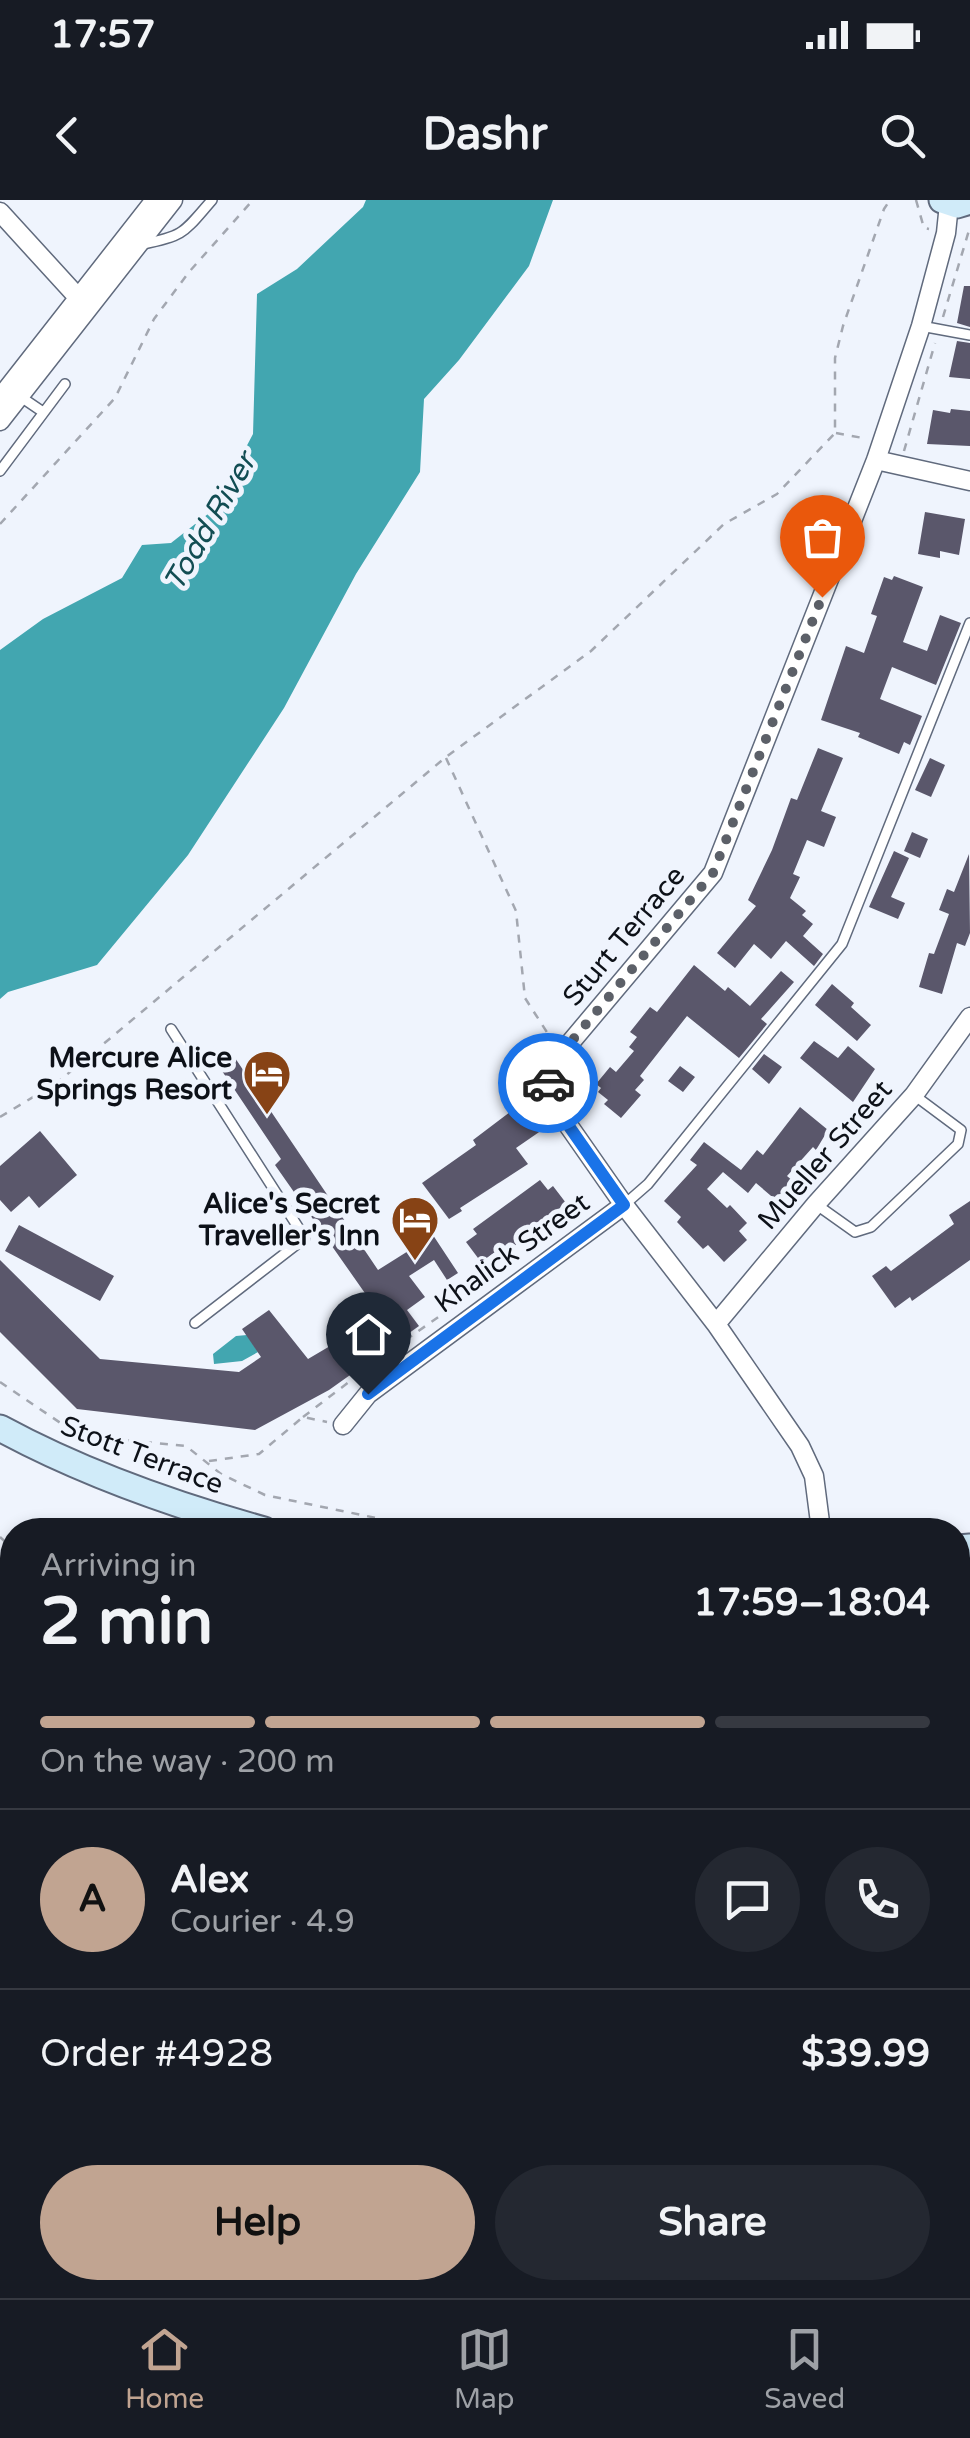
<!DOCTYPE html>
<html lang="en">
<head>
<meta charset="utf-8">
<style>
  :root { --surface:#171b24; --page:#242831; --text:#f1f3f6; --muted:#9ea1a6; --line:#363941; --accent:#c1a491 }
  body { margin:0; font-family:"Varela Round",sans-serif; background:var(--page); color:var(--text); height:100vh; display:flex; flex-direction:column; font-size:38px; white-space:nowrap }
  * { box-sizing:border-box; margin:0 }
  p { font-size:32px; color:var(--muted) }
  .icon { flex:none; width:55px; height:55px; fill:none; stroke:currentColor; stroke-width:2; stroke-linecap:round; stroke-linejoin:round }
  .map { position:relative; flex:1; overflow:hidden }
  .panel { position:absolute; left:0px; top:1318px; width:970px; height:782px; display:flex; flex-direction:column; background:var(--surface); border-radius:40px 40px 0 0; box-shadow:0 5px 15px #0003 }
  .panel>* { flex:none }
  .pin { position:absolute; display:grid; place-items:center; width:85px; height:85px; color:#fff; margin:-102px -42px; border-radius:50% 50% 50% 0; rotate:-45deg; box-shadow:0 0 10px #0007 }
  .pin .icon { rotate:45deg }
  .courier { position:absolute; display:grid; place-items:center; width:100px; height:100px; margin:-50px; border:8px solid #1a73e8; border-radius:50%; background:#fff; color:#222; box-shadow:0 2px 12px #0007 }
  .headline em { font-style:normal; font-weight:700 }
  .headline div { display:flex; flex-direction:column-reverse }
  .headline { display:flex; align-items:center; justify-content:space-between; height:170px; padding:0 40px }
  h1 { font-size:65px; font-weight:700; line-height:75px }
  .bar { display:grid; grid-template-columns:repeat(4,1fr); gap:15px 10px; align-content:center; height:120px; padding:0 40px }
  .bar i { height:12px; border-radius:8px; background:var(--line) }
  .bar .selected { background:var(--accent) }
  .bar p { grid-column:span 4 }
  .line { display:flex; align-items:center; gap:25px; padding:0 40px; border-top:2px solid var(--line) }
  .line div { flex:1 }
  .round { display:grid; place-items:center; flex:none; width:105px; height:105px; border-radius:52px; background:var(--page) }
  .primary-button { display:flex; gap:20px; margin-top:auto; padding:20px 40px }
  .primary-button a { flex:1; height:115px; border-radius:60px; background:var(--accent); color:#111; font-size:40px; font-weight:700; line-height:115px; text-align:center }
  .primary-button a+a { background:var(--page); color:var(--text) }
  .status { display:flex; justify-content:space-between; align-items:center; height:70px; padding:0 50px; background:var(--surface); direction:ltr }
  .status svg { height:28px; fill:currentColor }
  header { display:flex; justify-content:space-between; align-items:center; height:130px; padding:0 40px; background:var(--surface); font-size:45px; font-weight:700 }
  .tab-bar { display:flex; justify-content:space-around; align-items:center; height:140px; border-top:2px solid var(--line); background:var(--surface); font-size:28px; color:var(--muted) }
  .tab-bar a { display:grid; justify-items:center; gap:5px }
  .tab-bar .selected { color:var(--accent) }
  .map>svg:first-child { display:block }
  .water { fill:#42a6b0 }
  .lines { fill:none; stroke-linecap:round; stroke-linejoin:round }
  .stream { stroke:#42a6b0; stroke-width:5 }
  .building { fill:#5a576b }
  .service-casing { stroke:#606a7d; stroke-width:12 }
  .minor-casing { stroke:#606a7d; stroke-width:21 }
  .secondary-casing { stroke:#606a7d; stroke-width:29 }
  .path { stroke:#a3a7b0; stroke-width:2.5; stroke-dasharray:8 8; stroke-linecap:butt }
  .service { stroke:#fff; stroke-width:9 }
  .minor { stroke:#fff; stroke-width:18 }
  .secondary { stroke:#d0ebf9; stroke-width:25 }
  .done { stroke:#5c6068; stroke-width:10; stroke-dasharray:0 18 }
  .route { stroke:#1a73e8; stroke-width:12 }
  .labels { text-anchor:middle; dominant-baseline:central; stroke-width:10; stroke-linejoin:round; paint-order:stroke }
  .street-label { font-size:28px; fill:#0d1118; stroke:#eff4fd }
  .poi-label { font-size:28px; font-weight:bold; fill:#0d1118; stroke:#eff4fd; text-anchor:end }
  .water-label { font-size:30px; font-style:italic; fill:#124d53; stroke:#eff4fd }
</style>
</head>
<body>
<div class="status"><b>17:57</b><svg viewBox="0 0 49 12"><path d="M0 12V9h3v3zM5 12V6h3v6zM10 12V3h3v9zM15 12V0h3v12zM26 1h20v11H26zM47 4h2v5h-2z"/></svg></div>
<header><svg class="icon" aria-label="back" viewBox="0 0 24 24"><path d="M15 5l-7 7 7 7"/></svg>Dashr<svg class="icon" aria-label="search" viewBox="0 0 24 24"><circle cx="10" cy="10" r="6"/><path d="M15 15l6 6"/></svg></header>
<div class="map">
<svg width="970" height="2098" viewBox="0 0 970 2098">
  <rect width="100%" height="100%" fill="#eff4fd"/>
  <path class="water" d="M366,0h187l-24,66 -70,94 -35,39 -4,73 -64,102 -72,134 -96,147 -91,110 -89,27 -8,7v-349l43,-31 79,-41 20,-33 29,-2 42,-33 40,-76 4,-140 40,-25 66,-62z
    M247,1135l11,17 -16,9 -28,3 -1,-10 23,-18z"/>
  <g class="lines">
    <path class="stream" d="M0,1389l12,11
      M958,1901l12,-10
      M638,2088l8,10"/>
  </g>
  <path class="building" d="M964,86h6v41l-13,-4z
    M957,141l13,2v36l-21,-2z
    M951,209l19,2v35l-43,-2 6,-34 17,3z
    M925,312l40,7 -6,36 -19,-4v7l-22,-4z
    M894,376l29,11 -20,55 24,9 13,-36 21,8 -25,62 -44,-18 -12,32 42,17 -12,29 -6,-3 -5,12 -41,-17 2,-4 -39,-13 25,-74 18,7 13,-37 -6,-2 13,-37 8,3z
    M818,548l25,10 -22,53 15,6 -12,30 -17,-7 -14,34 7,3 -10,21 16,13 -4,4 11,9 -10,12 20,18 -9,12 -28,-25 -15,18 -17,-15 -19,24 -18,-15 39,-47 -8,-6 24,-50 19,-52 6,2z
    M930,558l15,7 -14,32 -16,-7z
    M912,632l16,7 -8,19 -16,-7z
    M894,651l15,7 -18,39 14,6 -7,16 -29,-12z
    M969,654l1,79 -5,13 -8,-3 -15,51 -23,-7 10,-34 5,1 15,-40 -10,-4 8,-21 7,3z
    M694,765l31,26 3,-4 22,19 31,-35 13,11 -33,37 6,5 -28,34 -52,-42 -47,60 4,4 -9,10 6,5 -20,23 -17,-14 4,-4 -10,-8 3,-4 -5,-4 14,-17 6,5 18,-21 -5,-4 8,-10 -7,-5 20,-25 7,5z
    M832,784l22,19 -3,4 20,18 -14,16 -42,-36z
    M814,841l24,17 10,-12 27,23 -22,33 -53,-44z
    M764,854l18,13 -13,17 -17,-15z
    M233,855l145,215 35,-22 -6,-9 20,-13 31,47 -11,7 -13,-20 -25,16 16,21 -18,13 12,16 -90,64 -74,40 -178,-21 -77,-77v-72l100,99 139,13 22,-15 -19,-28 27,-19 39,49 73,-43 -106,-151 6,-6 -63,-94z
    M680,866l15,11 -12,15 -15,-11z
    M526,900l19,28 -29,20 12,16 -68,44 2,3 -13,8 -27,-36 54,-38 -3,-5z
    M800,907l28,23 -12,20 -3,-3 -26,29 7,6 -17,19 -21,-18 -8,10 -25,-21 -16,17 20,19 3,-3 17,18 -8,8 8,9 -23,22 -16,-17 -5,4 -26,-27 4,-5 -17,-16 33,-36 -7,-5 14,-18 37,28 16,-20 6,5z
    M40,931l37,44 -38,33 -10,-12 -18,16 -11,-12v-34z
    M540,980l8,10 5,-4 13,17 -66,55 -5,-6 -14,10 -15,-20 11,-8 -4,-5z
    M970,1001v59l-58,41 -2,-4 -15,11 -23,-32 14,-10 5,5 63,-47 -5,-9z
    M19,1025l95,51 -14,25 -95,-50z"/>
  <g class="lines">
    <g class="service-casing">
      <path id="service" d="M143,44c42,-8 41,-12 69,-44
        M921,126l49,9
        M18,195l25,17
        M0,271l65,-87
        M171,829l134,209 -110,85
        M624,1005l24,-21 194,-240 128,-321
        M817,1005l38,27 16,-5 87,-83 3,-14 -47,-35
        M0,1443l12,16
        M593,2088l10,10"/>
    </g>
    <g class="minor-casing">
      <path id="minor" d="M0,12l84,92
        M0,198l155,-198
        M0,221l173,-221
        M876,260l94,21
        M716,1124l100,-120 98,-109 56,-78
        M343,1225l25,-31 256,-189
        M821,1330l-7,-54 -14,-30 -84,-122 -92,-119 -72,-103 -5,-19 2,-15 164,-195 163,-413 45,-134 25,-93 3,-29
        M931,2088l19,10"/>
    </g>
    <g class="secondary-casing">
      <path id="secondary" d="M942,0l15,5 13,-4
        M0,1228c83,45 174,77 264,102
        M958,1348l12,-1"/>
    </g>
    <path class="path" d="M916,0l8,28 5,1
      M943,117l27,-90
      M836,233l27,5
      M904,251l31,-108
      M0,324l115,-126 39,-79 35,-47 64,-72
      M446,558l70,153 9,87 25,39
      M0,917l58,-35 388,-325 145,-106 133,-127 53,-30 58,-61v-75l8,-32 41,-117 6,-9
      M0,1182l62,42 28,13 96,9 35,28 44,21 169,35
      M303,1217l80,-61 129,-91
      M209,1261l50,-7 44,-37 24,5
      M780,1330l22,-9
      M0,1337l12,11
      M958,2014l12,4
      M754,2088l7,10"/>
    <use href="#service" class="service"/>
    <use href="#minor" class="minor"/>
    <use href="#secondary" class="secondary"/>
  </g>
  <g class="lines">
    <path class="done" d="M548,883l1,-15 164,-195 109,-276"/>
    <path class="route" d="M368,1194l256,-189 -72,-103 -4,-19"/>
  </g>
  <defs>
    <g id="hotel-pin" transform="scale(2.5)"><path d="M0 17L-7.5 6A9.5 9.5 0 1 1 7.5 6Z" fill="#874315" stroke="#eff4fd"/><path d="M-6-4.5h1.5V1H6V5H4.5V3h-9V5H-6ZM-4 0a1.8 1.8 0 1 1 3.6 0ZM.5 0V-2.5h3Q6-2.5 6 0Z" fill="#fff"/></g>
  </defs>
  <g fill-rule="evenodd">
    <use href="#hotel-pin" x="267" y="874"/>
    <use href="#hotel-pin" x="415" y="1020"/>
  </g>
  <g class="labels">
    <g class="street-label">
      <text transform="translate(624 736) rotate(-50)">Sturt Terrace</text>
      <text transform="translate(825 955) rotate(-49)">Mueller Street</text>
      <text transform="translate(512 1053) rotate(-36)">Khalick Street</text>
      <text transform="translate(142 1255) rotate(21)">Stott Terrace</text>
    </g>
    <g class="poi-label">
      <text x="232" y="858">Mercure Alice<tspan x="232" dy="32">Springs Resort</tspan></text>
      <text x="380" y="1004">Alice's Secret<tspan x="380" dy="32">Traveller's Inn</tspan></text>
    </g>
    <g class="water-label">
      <text transform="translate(210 322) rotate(-60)">Todd River</text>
    </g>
  </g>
</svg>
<div class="pin" style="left:822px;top:397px;background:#ea580c"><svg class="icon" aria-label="bag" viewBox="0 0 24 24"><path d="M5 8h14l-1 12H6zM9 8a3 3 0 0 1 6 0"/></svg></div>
<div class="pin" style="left:368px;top:1194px;background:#1f2937"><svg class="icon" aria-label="home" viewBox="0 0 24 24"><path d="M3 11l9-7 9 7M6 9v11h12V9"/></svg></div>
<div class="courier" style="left:548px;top:883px"><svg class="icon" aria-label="car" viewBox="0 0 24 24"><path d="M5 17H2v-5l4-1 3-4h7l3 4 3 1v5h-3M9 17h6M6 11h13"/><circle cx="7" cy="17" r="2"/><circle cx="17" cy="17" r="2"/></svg></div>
<section class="panel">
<div class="headline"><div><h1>2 min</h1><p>Arriving in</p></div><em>17:59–18:04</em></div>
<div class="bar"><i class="selected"></i><i class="selected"></i><i class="selected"></i><i></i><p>On the way · 200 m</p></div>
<div class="line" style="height:180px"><b class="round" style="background:var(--accent);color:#111">A</b><div><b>Alex</b><p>Courier · 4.9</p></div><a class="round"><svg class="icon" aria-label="chat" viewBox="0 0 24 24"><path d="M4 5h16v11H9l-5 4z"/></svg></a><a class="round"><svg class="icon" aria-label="phone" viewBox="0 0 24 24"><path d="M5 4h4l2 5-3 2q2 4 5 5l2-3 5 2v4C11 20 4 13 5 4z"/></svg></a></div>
<div class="line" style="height:130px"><div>Order #4928</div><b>$39.99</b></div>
<div class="primary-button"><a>Help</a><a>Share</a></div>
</section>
</div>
<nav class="tab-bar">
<a class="selected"><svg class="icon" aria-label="home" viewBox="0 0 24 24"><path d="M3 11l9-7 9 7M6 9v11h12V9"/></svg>Home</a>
<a><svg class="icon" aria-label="map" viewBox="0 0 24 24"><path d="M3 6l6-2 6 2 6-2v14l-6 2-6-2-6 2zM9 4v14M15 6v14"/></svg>Map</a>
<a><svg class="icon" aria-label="saved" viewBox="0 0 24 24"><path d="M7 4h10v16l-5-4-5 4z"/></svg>Saved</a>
</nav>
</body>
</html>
